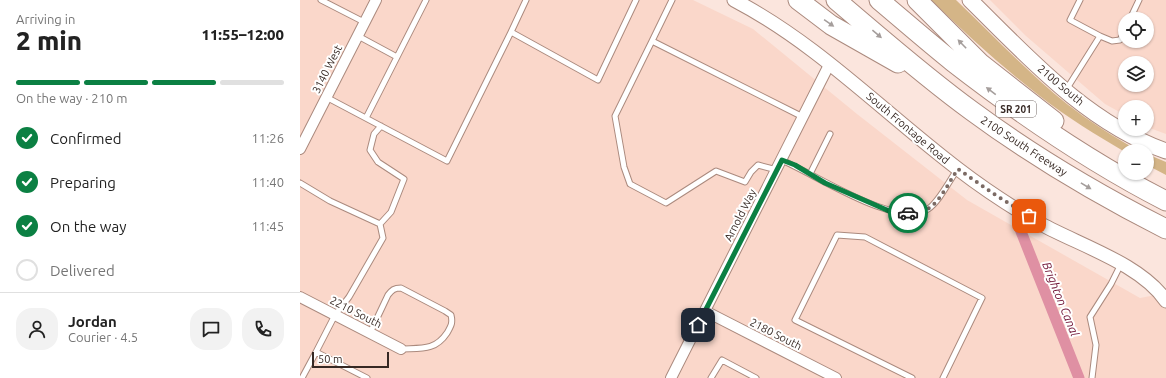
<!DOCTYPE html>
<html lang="en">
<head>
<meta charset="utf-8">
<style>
  :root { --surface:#fff; --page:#f2f2f2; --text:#222; --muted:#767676; --line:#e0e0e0; --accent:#0b8043 }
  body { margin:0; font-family:Ubuntu,sans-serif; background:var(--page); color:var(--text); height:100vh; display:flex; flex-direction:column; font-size:15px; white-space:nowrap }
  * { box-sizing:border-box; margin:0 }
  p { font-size:13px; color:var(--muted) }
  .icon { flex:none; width:22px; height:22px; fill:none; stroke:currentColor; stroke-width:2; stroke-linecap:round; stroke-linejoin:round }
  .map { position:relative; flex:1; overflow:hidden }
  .side { display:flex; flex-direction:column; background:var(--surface); width:300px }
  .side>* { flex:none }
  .buttons { position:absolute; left:818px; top:12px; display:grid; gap:8px }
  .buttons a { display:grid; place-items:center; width:36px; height:36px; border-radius:50%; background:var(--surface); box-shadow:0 1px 3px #0004; font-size:20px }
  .scale { position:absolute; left:12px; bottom:10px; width:77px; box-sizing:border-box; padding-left:4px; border:2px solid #362823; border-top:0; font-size:11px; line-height:14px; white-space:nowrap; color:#362823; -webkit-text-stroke:3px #fff; paint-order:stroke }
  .pin { position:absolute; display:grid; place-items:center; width:34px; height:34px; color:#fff; margin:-17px; border-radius:8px; box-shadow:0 2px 6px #0006 }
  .courier { position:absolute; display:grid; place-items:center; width:40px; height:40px; margin:-20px; border:3px solid #0b8043; border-radius:50%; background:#fff; color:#222; box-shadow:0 1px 5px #0007 }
  .head em { font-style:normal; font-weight:800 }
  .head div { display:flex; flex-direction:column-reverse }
  .head { display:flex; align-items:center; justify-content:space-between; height:68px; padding:0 16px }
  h1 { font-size:26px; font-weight:800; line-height:30px }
  .bar { display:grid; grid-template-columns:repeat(4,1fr); gap:6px 4px; align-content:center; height:48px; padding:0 16px }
  .bar i { height:5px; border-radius:3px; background:var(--line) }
  .bar .current { background:var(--accent) }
  .bar p { grid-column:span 4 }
  .line { display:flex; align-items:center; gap:10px; padding:0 16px; border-top:1px solid var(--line) }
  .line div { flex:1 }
  .round { display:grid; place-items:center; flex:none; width:42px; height:42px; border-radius:16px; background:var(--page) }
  ol { padding:0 16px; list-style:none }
  li { display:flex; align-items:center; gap:12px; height:44px }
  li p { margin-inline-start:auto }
  li .icon { padding:4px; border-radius:50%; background:var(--accent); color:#fff; stroke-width:4 }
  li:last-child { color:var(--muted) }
  li i { width:22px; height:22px; border:2px solid var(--line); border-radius:50% }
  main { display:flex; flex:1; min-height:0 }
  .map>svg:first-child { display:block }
  .built { fill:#fad7ca; fill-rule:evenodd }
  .green { fill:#d4b587 }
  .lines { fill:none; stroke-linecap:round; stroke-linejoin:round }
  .canal { stroke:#df90a3; stroke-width:11 }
  .service-casing { stroke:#ab8a7e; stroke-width:7 }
  .minor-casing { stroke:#ab8a7e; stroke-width:12 }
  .tertiary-casing { stroke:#ab8a7e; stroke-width:15 }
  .secondary-casing { stroke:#ab8a7e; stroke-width:17 }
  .motorway-casing { stroke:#ab8a7e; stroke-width:21 }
  .service { stroke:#fff; stroke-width:5 }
  .minor { stroke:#fff; stroke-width:10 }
  .tertiary { stroke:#fff; stroke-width:13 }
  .secondary { stroke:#fff; stroke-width:15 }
  .motorway { stroke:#fff; stroke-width:19 }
  .oneway { fill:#a59e9c }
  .done { stroke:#7b6a64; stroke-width:4; stroke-dasharray:0 7.2 }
  .route { stroke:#0b8043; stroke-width:5 }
  .labels { text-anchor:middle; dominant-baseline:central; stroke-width:4; stroke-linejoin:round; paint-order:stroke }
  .shield { fill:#fff; stroke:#726865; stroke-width:1 }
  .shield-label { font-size:10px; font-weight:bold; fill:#362823 }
  .street-label { font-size:11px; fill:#362823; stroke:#fff }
  .water-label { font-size:12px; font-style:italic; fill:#701436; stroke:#fff }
</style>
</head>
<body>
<main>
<section class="side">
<div class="head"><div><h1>2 min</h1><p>Arriving in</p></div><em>11:55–12:00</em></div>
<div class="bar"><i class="current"></i><i class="current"></i><i class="current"></i><i></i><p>On the way · 210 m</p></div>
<ol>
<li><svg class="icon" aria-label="check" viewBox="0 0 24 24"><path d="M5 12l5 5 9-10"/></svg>Confirmed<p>11:26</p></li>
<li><svg class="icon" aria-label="check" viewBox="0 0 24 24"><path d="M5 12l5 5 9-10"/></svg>Preparing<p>11:40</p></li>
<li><svg class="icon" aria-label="check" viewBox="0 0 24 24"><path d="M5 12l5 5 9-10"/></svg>On the way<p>11:45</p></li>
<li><i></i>Delivered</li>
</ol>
<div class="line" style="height:72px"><a class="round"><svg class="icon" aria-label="person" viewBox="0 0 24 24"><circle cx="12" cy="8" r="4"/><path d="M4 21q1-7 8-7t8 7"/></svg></a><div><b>Jordan</b><p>Courier · 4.5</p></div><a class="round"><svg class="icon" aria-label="chat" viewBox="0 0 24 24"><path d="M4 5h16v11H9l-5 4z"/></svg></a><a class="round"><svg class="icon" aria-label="phone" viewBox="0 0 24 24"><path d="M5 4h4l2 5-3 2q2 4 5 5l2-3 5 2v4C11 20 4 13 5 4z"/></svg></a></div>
</section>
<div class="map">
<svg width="866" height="378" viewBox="0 0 866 378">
  <rect width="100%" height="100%" fill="#fbe5dd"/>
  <path class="built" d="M0,0h393l60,29 104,85 110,86 173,98 26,-5v85h-866z
    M690,0h176v134l-19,-7v-20h-22v8l-20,-11 -79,-68zM825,19h22v22h-22zM825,63h22v22h-22z"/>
  <path class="green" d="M631,0h25c37,35 72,73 111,104 23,18 47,33 72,47h-14v1c-29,-17 -58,-35 -84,-55 -39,-30 -75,-63 -110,-97z
    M847,154l19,8v13l-19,-10z"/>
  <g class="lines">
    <path class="canal" d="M720,229l59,149"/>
    <g class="service-casing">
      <path id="service" d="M21,0l43,22
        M226,0l-15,32 87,48 38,-80
        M372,0l-20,41 151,76
        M830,19l9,-19
        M58,36l39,21
        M800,36l12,5 8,-1 5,-10
        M352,41l-37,75 9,51 6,17 36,19 50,-32 29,11 6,-10 7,-7 19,5
        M766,90l34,-54 -30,-16 10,-20
        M26,97l121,64 64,-129
        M66,118l60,-118
        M481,160c33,13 114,69 147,49 11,-7 21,-28 29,-39
        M510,174l20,-40
        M0,183l30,18 50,23 3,14 -34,59 -14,18 -19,37 51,26
        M80,224l11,-12 13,-33 -26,-17 -8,-12 4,-16 7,-8
        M70,333l18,-38c4,-5 6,-7 13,-7l44,23 6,4c2,8 0,11 -4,18 -12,18 -26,15 -46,16
        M2,378l14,-26
        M411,378l11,-18 34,18
        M612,378l-117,-58 42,-85 28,2 117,61 -39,80
        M792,378l4,-33 -6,-28 21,-33 10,-20"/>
    </g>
    <g class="minor-casing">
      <path id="minor" d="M0,149l76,-149
        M0,297l101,52
        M405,311l131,67
        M371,378l159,-315"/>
    </g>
    <g class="tertiary-casing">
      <path id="tertiary" d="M434,0c84,44 149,112 224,169 26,20 55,39 83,55 38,21 100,40 125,77"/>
    </g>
    <g class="secondary-casing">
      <path id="secondary" d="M670,0c58,57 117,123 196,151"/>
    </g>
    <g class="motorway-casing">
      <path id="motorway" d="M498,0l33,25 67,38
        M536,0c45,38 89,77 136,111 61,45 127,84 194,118
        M579,0c25,21 49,42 74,62 67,52 137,100 213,139
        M617,0l63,63 74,58"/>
    </g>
    <use href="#service" class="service"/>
    <use href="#minor" class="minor"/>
    <use href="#tertiary" class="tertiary"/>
    <use href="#secondary" class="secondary"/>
    <use href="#motorway" class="motorway"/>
  </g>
  <defs><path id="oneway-solid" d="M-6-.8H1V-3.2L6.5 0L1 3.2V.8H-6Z"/></defs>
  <g class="oneway">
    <use href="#oneway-solid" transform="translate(529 23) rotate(35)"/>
    <use href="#oneway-solid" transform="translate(577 34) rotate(40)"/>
    <use href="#oneway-solid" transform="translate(662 44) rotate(-134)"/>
    <use href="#oneway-solid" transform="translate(691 91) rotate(-143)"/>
    <use href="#oneway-solid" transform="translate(786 186) rotate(31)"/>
  </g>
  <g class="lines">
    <path class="done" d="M608,213c7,0 13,-1 19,-4 12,-5 23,-29 31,-40l36,25 35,22"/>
    <path class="route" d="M398,325l84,-165 13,5 30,18 64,28 19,2"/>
  </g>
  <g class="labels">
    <rect class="shield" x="696" y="101" width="40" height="16" rx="3"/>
    <g class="shield-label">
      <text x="716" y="109">SR 201</text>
    </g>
    <g class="street-label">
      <text transform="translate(27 69) rotate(-63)">3140 West</text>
      <text transform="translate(761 85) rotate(40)">2100 South</text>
      <text transform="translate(608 128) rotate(40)">South Frontage Road</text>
      <text transform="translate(724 146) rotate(33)">2100 South Freeway</text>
      <text transform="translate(440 215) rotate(-63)">Arnold Way</text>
      <text transform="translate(56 312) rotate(27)">2210 South</text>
      <text transform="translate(476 334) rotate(27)">2180 South</text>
    </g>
    <g class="water-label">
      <text transform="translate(761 299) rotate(68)">Brighton Canal</text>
    </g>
  </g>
</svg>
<div class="buttons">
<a><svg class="icon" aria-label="locate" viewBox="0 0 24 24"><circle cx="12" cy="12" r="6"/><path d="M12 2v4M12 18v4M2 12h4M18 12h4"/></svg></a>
<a><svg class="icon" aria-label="layers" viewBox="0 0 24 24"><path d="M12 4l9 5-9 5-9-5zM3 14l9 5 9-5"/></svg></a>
<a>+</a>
<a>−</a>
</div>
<div class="scale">50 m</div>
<div class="pin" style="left:729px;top:216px;background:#ea580c"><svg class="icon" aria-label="bag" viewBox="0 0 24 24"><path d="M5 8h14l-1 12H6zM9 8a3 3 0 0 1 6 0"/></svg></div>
<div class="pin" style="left:398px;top:325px;background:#1f2937"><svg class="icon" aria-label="home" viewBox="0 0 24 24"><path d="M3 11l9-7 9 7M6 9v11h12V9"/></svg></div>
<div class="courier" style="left:608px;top:213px"><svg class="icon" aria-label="car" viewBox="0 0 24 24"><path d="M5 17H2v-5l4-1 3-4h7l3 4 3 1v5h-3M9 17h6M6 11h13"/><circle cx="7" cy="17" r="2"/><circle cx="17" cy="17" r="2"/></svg></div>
</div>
</main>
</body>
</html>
